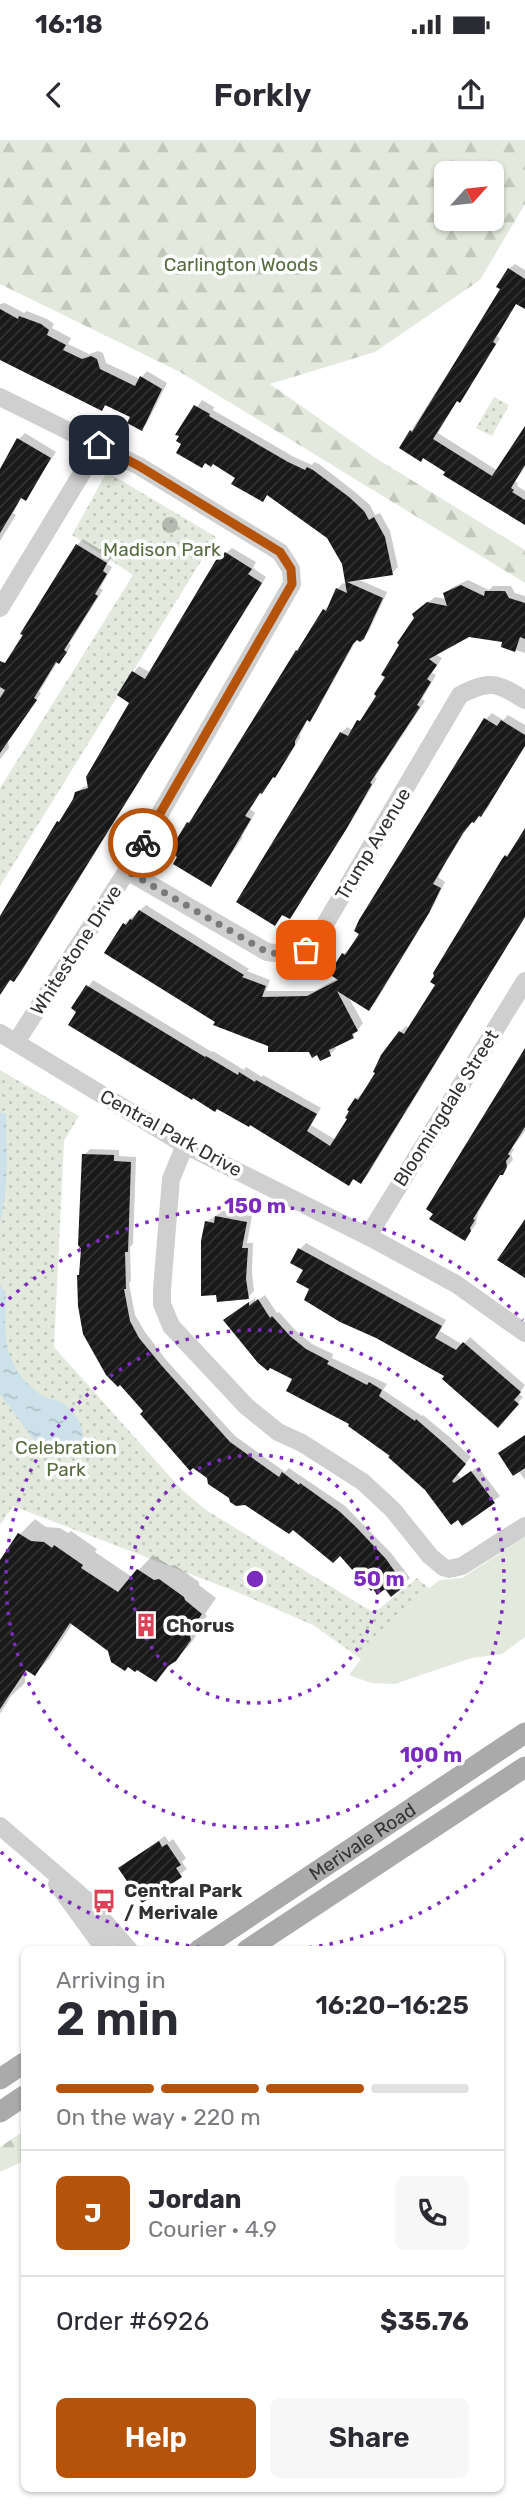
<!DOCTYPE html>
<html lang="en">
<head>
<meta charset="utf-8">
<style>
  :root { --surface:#fff; --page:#f7f7f7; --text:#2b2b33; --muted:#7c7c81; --line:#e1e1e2; --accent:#b45309 }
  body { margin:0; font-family:Rubik,sans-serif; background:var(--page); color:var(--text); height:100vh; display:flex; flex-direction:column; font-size:26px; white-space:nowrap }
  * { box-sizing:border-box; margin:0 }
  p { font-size:23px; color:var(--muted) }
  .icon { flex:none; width:38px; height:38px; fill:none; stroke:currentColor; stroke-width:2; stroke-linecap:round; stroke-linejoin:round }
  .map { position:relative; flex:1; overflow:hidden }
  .side { position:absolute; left:21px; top:1806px; width:483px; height:546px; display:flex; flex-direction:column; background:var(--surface); border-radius:10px; box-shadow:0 2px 5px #0004 }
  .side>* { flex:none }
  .needle { width:46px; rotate:63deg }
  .buttons { position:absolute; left:434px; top:21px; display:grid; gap:14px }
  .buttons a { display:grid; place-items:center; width:70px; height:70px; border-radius:10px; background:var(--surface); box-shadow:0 2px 5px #0004; font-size:35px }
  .pin { position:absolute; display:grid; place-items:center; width:60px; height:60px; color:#fff; margin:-30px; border-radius:14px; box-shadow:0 4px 10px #0006 }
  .courier { position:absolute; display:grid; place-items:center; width:70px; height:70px; margin:-35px; border:5px solid #b45309; border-radius:50%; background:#fff; color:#222; box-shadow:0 2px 9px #0007 }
  .overview em { font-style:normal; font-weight:600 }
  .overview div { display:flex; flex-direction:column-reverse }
  .overview { display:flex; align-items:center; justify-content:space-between; height:119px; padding:0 35px }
  h1 { font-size:46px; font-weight:600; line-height:52px }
  .bar { display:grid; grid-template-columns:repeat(4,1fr); gap:10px 7px; align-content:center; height:84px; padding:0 35px }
  .bar i { height:9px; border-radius:5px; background:var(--line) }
  .bar .selected { background:var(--accent) }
  .bar p { grid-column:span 4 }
  .line { display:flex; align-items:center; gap:18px; padding:0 35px; border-top:2px solid var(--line) }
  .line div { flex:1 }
  .round { display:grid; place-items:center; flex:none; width:74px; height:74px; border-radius:10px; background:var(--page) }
  .action { display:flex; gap:14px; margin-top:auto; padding:14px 35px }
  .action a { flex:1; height:80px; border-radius:10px; background:var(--accent); color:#fff; font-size:28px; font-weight:600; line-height:80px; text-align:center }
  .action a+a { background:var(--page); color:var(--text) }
  .status { display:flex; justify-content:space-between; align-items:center; height:49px; padding:0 35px; background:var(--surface); direction:ltr }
  .status svg { height:19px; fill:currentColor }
  header { display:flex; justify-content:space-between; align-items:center; height:91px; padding:0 35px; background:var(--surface); font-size:32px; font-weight:600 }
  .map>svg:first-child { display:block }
  .green { fill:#e3e9dc }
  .forest { fill:url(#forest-firs); fill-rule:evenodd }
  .park { fill:url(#park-dots) }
  .water { fill:url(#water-ripples) }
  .shadow { fill:#0003 }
  .building { fill:url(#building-hatch) }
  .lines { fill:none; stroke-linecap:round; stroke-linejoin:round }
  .minor { stroke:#cfcfcf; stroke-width:18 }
  .major { stroke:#aaa; stroke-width:21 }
  .done { stroke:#7a7a7a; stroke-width:7; stroke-dasharray:0 12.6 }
  .route { stroke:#b45309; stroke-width:9 }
  .ring { fill:none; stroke:#7b2cbf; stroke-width:3.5; stroke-dasharray:3.5 7 }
  .labels { text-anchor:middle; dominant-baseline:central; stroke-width:7; stroke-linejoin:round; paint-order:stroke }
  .park-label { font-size:19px; fill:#586c41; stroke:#fff }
  .street-label { font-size:19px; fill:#323232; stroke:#fff }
  .poi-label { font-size:19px; font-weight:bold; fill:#323232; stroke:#fff; text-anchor:start }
  .centre { fill:#7b2cbf; stroke:#fff; stroke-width:3.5 }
  .ring-label { font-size:21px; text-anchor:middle; font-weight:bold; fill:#7b2cbf; stroke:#fff; stroke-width:7; stroke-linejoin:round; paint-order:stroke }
</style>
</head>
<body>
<div class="status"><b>16:18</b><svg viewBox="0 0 49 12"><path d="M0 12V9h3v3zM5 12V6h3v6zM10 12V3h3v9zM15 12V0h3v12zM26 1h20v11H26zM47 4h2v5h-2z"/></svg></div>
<header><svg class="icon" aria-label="back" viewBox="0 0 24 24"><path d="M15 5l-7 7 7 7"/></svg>Forkly<svg class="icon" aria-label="share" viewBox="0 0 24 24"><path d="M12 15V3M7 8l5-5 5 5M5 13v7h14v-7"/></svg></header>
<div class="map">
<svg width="525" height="2373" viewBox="0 0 525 2373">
  <defs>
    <pattern id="forest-firs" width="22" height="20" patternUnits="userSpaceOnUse" patternTransform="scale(1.75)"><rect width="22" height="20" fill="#e3e9dc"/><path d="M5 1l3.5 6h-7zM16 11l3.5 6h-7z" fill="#c3c8bd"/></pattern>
    <pattern id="park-dots" width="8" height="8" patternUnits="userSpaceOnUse" patternTransform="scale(1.75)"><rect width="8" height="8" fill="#e3e9dc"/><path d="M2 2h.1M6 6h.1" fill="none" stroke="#c3c8bd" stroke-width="1.8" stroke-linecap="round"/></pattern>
    <pattern id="water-ripples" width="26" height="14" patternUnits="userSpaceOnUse" patternTransform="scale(1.75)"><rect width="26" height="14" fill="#cce1ea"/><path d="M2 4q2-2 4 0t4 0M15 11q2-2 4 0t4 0" fill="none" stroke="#b0c2c9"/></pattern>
    <pattern id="building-hatch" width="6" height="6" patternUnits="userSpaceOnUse" patternTransform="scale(1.75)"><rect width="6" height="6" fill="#191919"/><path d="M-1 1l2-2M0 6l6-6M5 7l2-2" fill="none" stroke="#323232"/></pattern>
  </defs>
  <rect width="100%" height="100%" fill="#fff"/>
  <path class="green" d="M525,1397v100l-23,17 -31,4 -76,26 -24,-1 -22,-8 12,-16 68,-71 11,-8 22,-2z"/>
  <path class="forest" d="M0,0h525v64l-45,76 -105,72 -105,32 104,73 151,93v33l-345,-211 -180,-88zM446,33h46v46h-46z
    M24,1991v30l-24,11v-25z"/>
  <path class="park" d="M494,257l15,8 -17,31 -16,-8z
    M107,332l109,65 -216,349v-98l133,-213 -61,-40z
    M0,930l79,46 -15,25 -10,206 127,142 25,21 168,103 43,-35 12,10 -68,71 -48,-34 -76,-33 -224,-86 -13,19z"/>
  <path class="water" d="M0,972l6,2c1,37 3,73 -6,108z
    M0,1145l6,8c0,24 -4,47 7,70 6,13 16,23 28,32 6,4 14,4 20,7 13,8 30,31 17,45 -10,11 -22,8 -35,5l-43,-58z"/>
  <path class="shadow" d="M515,124l10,6v37l-8,-5 -20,34 3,2 -35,57 -7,4 -20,34 60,38 27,-44v40l-10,14 3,3 -1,2 8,5v29l-78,-49 -36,-40 91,-143 7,-19z
    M5,163l19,10 3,-2 20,8 7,5 -2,4 19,10 -3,6 21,10 9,-3 5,2 3,10 34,16 7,-8 20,12 -20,40 -5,6 -10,-12 -25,-13 -5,5 -102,-53v-52z
    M202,260l12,7 -1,3 81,47 18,8 2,-3 5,2 36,28 15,13 5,10 5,-2 10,18 8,36 -6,6 -35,6 30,13 -18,39 -9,9 -3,-1 -42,75 -7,5 -8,15v4l-20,32 -19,22 -11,17 5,4 -13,23 1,1 -33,48 -22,-62 6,-6 130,-207 7,-6 6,-15 6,-6 4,2 -3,-21 -16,-27 -60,-43 -5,6 -26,-23 -24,-15h-7l-4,4 -19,-22 -2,-8 -3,-2z
    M25,293l31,19 -26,39 -11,-52z
    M0,351l19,12 -6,10 3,2 -16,26z
    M162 385a8 8 0 1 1 16 0a8 8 0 1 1-16 0Z
    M83,399l29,18 -5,7 5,3 -12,21 3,2 -34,54 2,1 -6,11 -7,5 -19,31 2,1 -33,48 1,7 -9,11v-88l77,-126z
    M232,408l24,14 -3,6 13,9 -246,397 -6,6 -14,-1v-61l74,-118 2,-7 7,-6 6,-2 42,-83 3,-30 5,-6 12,7 66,-112z
    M468,440l21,10 4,-4h18l4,7 10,3v57l-22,-7 2,-5 -36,-6 -34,19 7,4 -10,15 4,2 -14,24 3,2 -50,76 2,1 -25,42 -57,91 -6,6 -5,-4 -9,11 66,-191 6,-6 6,3 6,-9 7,-5 54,-107 15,-12 11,2 -1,-5 6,-6z
    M492,573l11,7 5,-5 17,10v19l-38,65 -18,16 -23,37 -8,15 7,5 -11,23 -59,98 -6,5 -21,-12 15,27 -10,13 -18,10 1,3 -6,5 -60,-9 -52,-23 -112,-69 18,-29 22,-19 103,64 -2,2 23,9 -4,11h48l24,-13 5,-24 6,-5 2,1 135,-231z
    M525,691v86l-158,259 -6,6 -6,-4 -6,6 -99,-61 -57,-27 -119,-88 19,-28 119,72 1,-1 31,19 2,-3 16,10 1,-2 58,33 -10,17 25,15 13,-21 7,-20 6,-6 2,2 36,-63 6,-6 4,2 27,-44 66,-124z
    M525,912v79l-13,17 2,1 -3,5 2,6 -12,13 -23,40 -2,11 -11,15z
    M90,1009l29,1v6l17,1 -3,87 -3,3 1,34 -2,2 6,32 10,17 22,29 68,75 50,36 4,-4 56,38 46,47 19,25 -19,17 -6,-8 -45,-33 -109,-57 -22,-20 -64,-66 -64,-137 3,-119z
    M223,1071l29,5 -5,27h6l-1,29 2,19 -6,6 -42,-75z
    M306,1103l140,77 -6,11 23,14 7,-8 55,48 -6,9 4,3 -20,23 -56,-44 -135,-88 -12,-39z
    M265,1155l12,18 2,-1 16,18 17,14 21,10 -1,4 55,26 -4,6 39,26 1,-1 30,25 18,17 -14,17 4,4 17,-11 22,29 -38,27 -70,-68 -98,-77 -69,-58 30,-22v4z
    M525,1295v45l-7,-10 -18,-17z
    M35,1379l11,8 14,1 8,5 3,-2 26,18 -2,3 37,25 21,-22 17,11 5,-1 24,17v3l17,13 -11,16 2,2 -3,4 1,3 -14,20 -35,37 -83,-57 -24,36 -15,15 -5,-4 -4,6v7l-14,13 -11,18v-151l20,-29z
    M165,1696l4,6 4,-3 13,19 -4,4 5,7 -44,32 -23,-33z"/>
  <path class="building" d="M508,128l17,11v30l-9,-5 -23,38 3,2 -36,59 -3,-2 -24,38 59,37 33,-50v39l-14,23 3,2 -2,2 13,8v25l-82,-50 2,-3 -22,-14 -2,4 -22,-14 11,-18 2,2 69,-112 19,-31 -4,-2z
    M0,169l18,10 1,-3 22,8 8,6 -2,5 19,10 -3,5 19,9 9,-3 6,3 3,10 35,17 5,-10 22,13 -20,42 -15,-8 3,-6 -25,-12 -3,6 -102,-51z
    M194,265l16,9 -1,2 79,46 17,8 2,-3 6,3 36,27 15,14 5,9 5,-3 11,20 8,38 -46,7 36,16 -19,41 -4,3 -3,-2 -4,4 -43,78 -3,-2 -12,21v4l-20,33 -2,-1 -11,17 -2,-1 -15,23 6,3 -40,68 -38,-23 4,-7 -8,-5 18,-30 2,1 107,-173 1,1 26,-42 3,2 10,-23 11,5 -5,-29 -15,-26 -60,-43 -4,7 -32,-18 4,-6 -22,-14 -2,3 -6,-4 -3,5 -26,-15 5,-9 -5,-3 3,-5 -4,-1z
    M17,298l34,20 -25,43 -5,-3 -21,35v-64z
    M76,404l31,19 -4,8 4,3 -12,20 3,2 -34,54 3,2 -8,12 -3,-2 -22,36 3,2 -37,53v-55l5,-8 -5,-3v-26l5,2 18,-28 -3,-1z
    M225,412l27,17 -4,5 14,9 -237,382 -11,17 -4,-2 -10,15v-79l57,-95 2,1 14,-23 2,-7 13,-4 -2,-11 43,-74 -12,-8 15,-24 13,8 71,-119 5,-2z
    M461,445l23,11 1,-5h20l4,7 16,5v36l-5,-2 -5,15 -14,-5 1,-5 -33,-5 -40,22 8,6 -10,14 4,3 -14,23 3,2 -50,76 2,1 -25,44 -57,91 -8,-4 -7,11 -39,-24 104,-170 8,4 9,-16 3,1 16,-25 -2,-2 11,-17 -4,-2 18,-30 -2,-2 17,-25 -2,-4 15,-12 20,4 -4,-13z
    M484,578l13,8 4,-6 24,15v11l-44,71 -2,-1 -5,7 -2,-1 -9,11 -22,37 -8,14 8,4 -12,25 -60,98 -32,-20 21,40 -6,3 2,4 -25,12 2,6 -11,5 -3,-6 -5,3 -3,-6h-41v-6l-55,-21 2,-3 -111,-69 19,-30 3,2 4,-6 2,1 7,-10 105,65 -2,2 24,9 -4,11 45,-1 31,-16 -9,-6 13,-21 3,2 14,-21 -5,-3 5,-11z
    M525,688v89l-164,267 -8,-5 -4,7 -99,-61 -1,2 -32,-18 -2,3 -22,-14 -1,2 -124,-75 8,-13 -5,-4 15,-23 119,72 1,-1 32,19 1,-3 16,10 1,-2 61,34 -10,17 23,15 17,-27 -2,-1 4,-7 -2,-1 8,-12 3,2 17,-27 -2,-1 8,-17 18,-24 5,3 31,-49 -5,-3 4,-6 -1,-3 69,-114 3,-4 2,2z
    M525,908v79l-17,27 2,2 -4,5 1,6 -4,8h-3l-27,44 2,1 -5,8 1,3 -6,10 -36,-22 4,-5 -7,-5z
    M82,1014l32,1v6l17,1 -3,90h-3l1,37h-2l6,32 9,17 23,28 68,76 49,35 3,-5 17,13 1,-2 39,28 17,16 30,32 19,27 -14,11 -6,-8 -8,6 -4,-6 -2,2 -31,-35 -7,7 -40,-33 -4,4 -44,-29 -9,1 -6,-4 -1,-4 -21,-14 -1,-6 -14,-10 -3,3 -50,-57 3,-3 -23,-26 -2,2 -12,-12 -23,-41 -5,-28 -1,-31h2l2,-26 -3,-4z
    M215,1076l32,6 -5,26h6l-2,31 3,20 -32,3 -1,-7 -15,1v-55l4,-20 9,2z
    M525,1079v59l-28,-18z
    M298,1108l144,78 -7,12 21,12 7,-8 58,50 -7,8 5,4 -21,24 -56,-49 2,-3 -68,-38 -36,-16 -36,-22 5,-11 -13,-7 7,-12 -13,-7z
    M258,1159l12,19 2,-2 18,20 16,13 23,12 -2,3 40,21 2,-3 13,8 -3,6 36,25 1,-2 31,27 19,18 -14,17 2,2 17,-12 24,32 -33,23 -4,-6 -7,5 -26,-35 -37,-33 2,-1 -42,-30 1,-2 -63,-33 6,-12 -22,-11 -2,3 -10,-8 -35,-43 26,-18v4z
    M525,1295v33l-12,8 -15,-23z
    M18,1393l13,8 13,1 8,6 2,-3 29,20 -2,3 37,24 19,-23 17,11 5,-1 25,18 1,3 17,14 -11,16 2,1 -3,5 1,4 -15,21 -8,5 -12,16 -19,-12 -2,2 -7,-5 -3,4 -14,-9 -3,-11 -38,-28 -35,53 -9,-6 -26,39v-149z
    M159,1701l3,6 5,-3 14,21 -5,3 6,9 -40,26 -24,-35z"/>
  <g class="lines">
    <path class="minor" d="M0,257l139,69 141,86 11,17 1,15 -165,287 -111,171
      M0,468l99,-163
      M127,731l140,81c19,3 32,4 47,-9l146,-248c31,-16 37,-12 65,5
      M0,893l185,112 190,95 81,44 69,49
      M185,1005l-14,34 -9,110v15l9,22 75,80 32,26 24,11 61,39 30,28 37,46 13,11 6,2 13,-3 63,-40
      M368,1096l157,-255
      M0,1686l85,73 44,51
      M57,1744l48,66"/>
    <g class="major">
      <path id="s1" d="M199,1810l326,-217"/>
      <path d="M247,1810l278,-183"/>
      <path d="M0,1939l24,-16"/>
      <path d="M0,1972l24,-16"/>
    </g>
  </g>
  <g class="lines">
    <path class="done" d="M143,703l-16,28 140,81 22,4 17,-6"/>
    <path class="route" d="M99,305l40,21 141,86 11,17 1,15 -149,259"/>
  </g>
  <g class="ring">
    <circle cx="255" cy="1439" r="124"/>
    <circle cx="255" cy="1439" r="249"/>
    <path d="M523 1698A373 373 0 0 1 300 1809M210 1809A373 373 0 0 1 1 1712M1 1166A373 373 0 0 1 523 1180"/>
  </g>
  <defs>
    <g id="building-bare" transform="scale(1.89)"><path d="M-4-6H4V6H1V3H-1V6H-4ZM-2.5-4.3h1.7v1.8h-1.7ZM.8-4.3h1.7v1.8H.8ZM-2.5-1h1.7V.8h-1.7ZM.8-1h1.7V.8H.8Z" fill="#dc4157" stroke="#fff" stroke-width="2.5" paint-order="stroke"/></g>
    <g id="bus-bare" transform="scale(1.89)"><path d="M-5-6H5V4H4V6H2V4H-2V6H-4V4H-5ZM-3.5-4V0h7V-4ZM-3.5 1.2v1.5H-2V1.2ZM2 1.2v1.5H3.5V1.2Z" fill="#dc4157" stroke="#fff" stroke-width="2.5" paint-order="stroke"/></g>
  </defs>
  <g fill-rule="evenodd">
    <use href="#building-bare" x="146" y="1485"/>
    <use href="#bus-bare" x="104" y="1761"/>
  </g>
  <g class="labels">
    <g class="park-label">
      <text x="241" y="124">Carlington Woods</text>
      <text x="162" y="409">Madison Park</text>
      <text x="66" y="1307">Celebration<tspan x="66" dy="22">Park</tspan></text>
    </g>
    <g class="street-label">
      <text transform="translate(373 704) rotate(-59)">Trump Avenue</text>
      <text transform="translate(76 810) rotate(-57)">Whitestone Drive</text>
      <text transform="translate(446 968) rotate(-58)">Bloomingdale Street</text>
      <text transform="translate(171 993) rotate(29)">Central Park Drive</text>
      <text stroke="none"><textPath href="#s1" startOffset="196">Merivale Road</textPath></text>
    </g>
    <g class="poi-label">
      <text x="166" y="1485">Chorus</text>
      <text x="124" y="1750">Central Park<tspan x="124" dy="22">/ Merivale</tspan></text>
    </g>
  </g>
  <circle cx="255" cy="1439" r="10" class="centre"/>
  <g class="ring-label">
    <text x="255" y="1073">150 m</text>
    <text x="379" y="1446">50 m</text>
    <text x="431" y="1622">100 m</text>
  </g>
</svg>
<div class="buttons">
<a><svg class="needle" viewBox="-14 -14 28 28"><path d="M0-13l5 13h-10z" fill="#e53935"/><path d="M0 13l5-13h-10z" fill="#7c7c81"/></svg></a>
</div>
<div class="pin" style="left:306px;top:810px;background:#ea580c"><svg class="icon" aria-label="bag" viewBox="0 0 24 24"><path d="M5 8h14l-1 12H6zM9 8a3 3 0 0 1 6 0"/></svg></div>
<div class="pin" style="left:99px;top:305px;background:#1f2937"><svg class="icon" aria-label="home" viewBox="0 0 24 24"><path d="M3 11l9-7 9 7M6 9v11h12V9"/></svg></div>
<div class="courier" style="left:143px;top:703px"><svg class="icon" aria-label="bike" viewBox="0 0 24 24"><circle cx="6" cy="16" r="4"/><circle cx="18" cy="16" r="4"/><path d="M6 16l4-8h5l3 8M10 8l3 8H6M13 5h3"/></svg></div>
<section class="side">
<div class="overview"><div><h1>2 min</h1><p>Arriving in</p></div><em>16:20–16:25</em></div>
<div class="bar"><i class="selected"></i><i class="selected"></i><i class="selected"></i><i></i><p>On the way · 220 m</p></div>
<div class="line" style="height:126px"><b class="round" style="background:var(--accent);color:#fff">J</b><div><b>Jordan</b><p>Courier · 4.9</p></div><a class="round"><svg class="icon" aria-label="phone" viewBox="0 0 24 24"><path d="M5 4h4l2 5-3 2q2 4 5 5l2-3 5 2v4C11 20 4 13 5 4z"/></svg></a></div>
<div class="line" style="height:91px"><div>Order #6926</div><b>$35.76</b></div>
<div class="action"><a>Help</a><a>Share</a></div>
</section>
</div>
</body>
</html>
